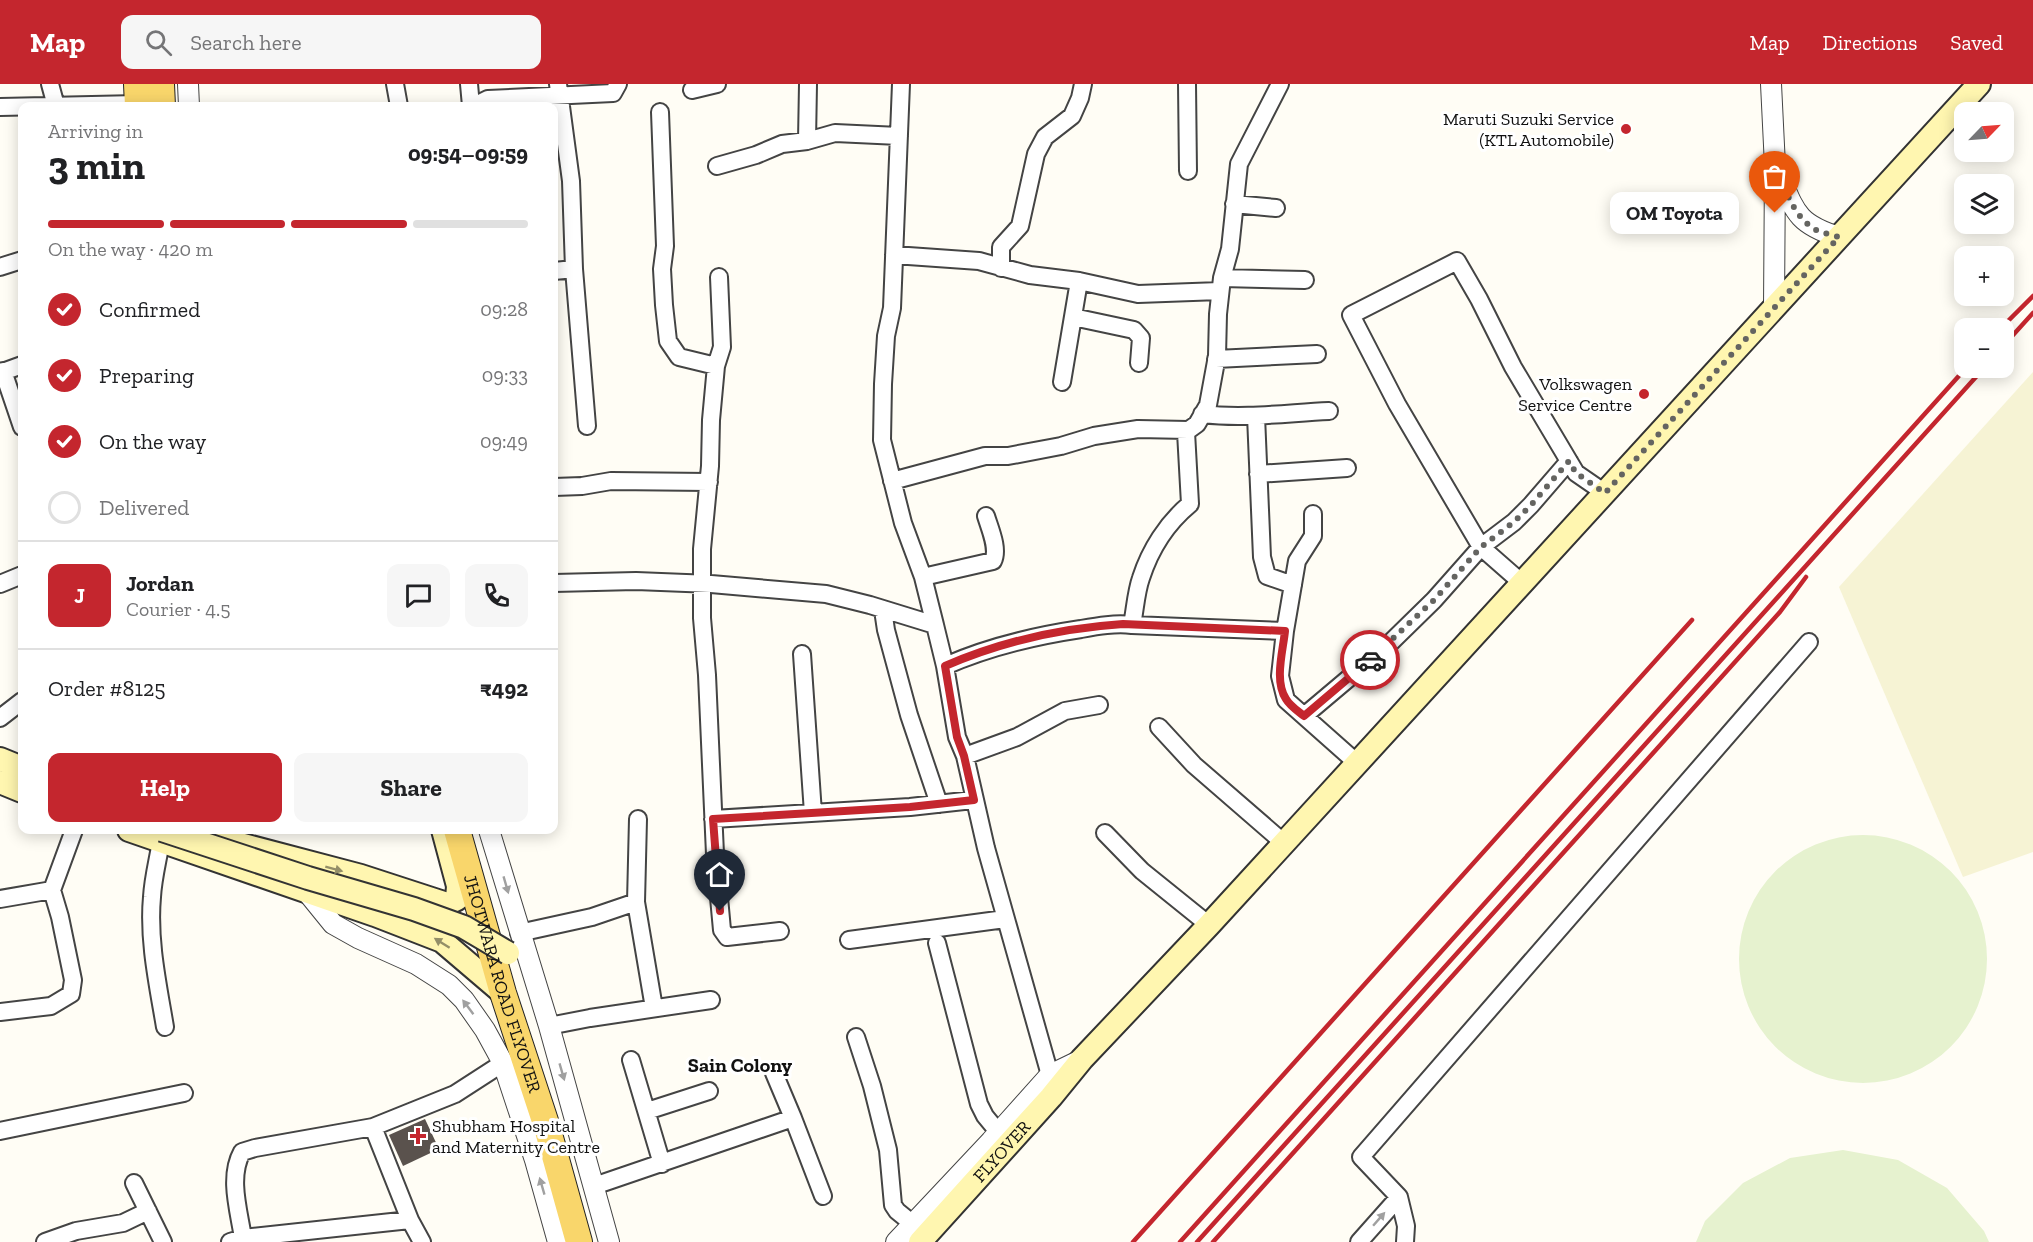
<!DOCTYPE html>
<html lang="en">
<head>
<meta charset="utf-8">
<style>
  :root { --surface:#fff; --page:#f6f6f6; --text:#202124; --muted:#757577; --line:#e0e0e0; --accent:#c4262e }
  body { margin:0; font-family:"Zilla Slab",serif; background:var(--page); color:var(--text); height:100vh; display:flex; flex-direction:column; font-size:22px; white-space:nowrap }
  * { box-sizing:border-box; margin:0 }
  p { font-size:20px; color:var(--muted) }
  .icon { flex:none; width:33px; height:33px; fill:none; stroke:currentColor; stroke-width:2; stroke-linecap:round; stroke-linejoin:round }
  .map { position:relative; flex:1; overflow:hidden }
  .panel { position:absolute; left:18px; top:18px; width:540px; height:732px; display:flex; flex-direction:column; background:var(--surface); border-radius:12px; box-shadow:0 3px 15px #0003 }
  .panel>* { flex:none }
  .needle { width:39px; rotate:65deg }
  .controls { position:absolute; left:1954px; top:18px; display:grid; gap:12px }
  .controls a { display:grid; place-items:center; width:60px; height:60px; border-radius:12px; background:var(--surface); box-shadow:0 3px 15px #0003; font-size:30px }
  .pin { position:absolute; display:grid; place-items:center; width:51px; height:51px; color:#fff; margin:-62px -26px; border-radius:50% 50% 50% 0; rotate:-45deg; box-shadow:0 0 6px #0007 }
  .pin .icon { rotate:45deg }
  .courier { position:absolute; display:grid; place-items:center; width:60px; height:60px; margin:-30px; border:4px solid #c4262e; border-radius:50%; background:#fff; color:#222; box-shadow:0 2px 8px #0007 }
  .bubble { position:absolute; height:42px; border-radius:12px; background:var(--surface); box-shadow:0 3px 15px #0003; font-size:20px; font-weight:800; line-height:42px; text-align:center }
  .overview em { font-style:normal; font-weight:800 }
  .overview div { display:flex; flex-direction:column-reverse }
  .overview { display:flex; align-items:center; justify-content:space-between; height:102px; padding:0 30px }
  h1 { font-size:39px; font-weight:800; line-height:45px }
  .bar { display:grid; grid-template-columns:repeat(4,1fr); gap:9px 6px; align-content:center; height:72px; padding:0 30px }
  .bar i { height:8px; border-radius:4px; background:var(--line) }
  .bar .on { background:var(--accent) }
  .bar p { grid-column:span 4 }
  .line { display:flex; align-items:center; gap:15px; padding:0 30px; border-top:2px solid var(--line) }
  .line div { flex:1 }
  .round { display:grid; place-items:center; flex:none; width:63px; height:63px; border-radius:12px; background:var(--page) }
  ol { padding:0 30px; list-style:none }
  li { display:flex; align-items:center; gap:18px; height:66px }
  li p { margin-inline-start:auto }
  li .icon { padding:6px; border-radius:50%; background:var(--accent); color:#fff; stroke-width:4 }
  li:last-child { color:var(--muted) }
  li i { width:33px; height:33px; border:3px solid var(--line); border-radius:50% }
  .button { display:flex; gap:12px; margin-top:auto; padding:12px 30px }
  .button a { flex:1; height:69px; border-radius:12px; background:var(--accent); color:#fff; font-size:24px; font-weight:800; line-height:69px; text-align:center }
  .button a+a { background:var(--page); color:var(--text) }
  header { display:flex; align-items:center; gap:36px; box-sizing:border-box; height:84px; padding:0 30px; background:var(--accent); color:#fff }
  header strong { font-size:28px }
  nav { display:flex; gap:33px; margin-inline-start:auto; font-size:21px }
  .search { width:420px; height:54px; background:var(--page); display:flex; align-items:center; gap:15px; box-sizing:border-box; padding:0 21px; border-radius:12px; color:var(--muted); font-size:22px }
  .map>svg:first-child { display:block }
  .farmland { fill:#f6f3d4 }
  .pitch { fill:#e6f2cf }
  .building { fill:#5a524d }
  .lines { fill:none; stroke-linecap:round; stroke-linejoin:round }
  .minor-casing { stroke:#444; stroke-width:20 }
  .tertiary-casing { stroke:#444; stroke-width:22 }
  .secondary-casing { stroke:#333; stroke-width:26 }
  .primary-casing { stroke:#222; stroke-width:28 }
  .minor { stroke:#fff; stroke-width:16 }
  .tertiary { stroke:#fff; stroke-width:20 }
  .secondary { stroke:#fff6b0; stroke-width:22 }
  .primary { stroke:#f9d66b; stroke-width:26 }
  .rail { stroke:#c4262e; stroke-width:4.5 }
  .secondary-bridge-casing { stroke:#333; stroke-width:26; stroke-linecap:butt }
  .secondary-bridge { stroke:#fff6b0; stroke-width:22 }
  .oneway { fill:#948f68 }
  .oneway2 { fill:#a0a0a0 }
  .done { stroke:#646461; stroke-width:6; stroke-dasharray:0 10.8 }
  .route { stroke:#c4262e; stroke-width:8 }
  .poi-dot { fill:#c4262e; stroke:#fff; stroke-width:2 }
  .labels { text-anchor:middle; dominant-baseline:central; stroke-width:6; stroke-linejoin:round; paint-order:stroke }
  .poi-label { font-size:18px; fill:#111; stroke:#fff; text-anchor:end }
  .street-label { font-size:18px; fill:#111; stroke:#fff }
  .neighbourhood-label { font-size:20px; font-weight:bold; fill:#111; stroke:#fff }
</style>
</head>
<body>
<header>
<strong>Map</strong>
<div class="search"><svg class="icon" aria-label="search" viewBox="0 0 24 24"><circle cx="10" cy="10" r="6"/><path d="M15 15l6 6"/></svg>Search here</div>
<nav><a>Map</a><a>Directions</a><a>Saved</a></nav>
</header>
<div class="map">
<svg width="2033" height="1158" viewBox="0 0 2033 1158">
  <rect width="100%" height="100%" fill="#fffdf5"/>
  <path class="farmland" d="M2033,288v480l-70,25 -124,-290z"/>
  <path class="pitch" d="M1739 875a124 124 0 1 1 248 0a124 124 0 1 1-248 0Z
    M1843,1066l55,10 49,28 37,43 5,11h-293l9,-21 38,-38 47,-25z"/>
  <path class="building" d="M425,1035l14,30 -36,17 -14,-31z"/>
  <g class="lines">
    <g class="minor-casing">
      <path id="minor" d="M50,0l6,22
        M395,0l4,22
        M469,0l2,22
        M558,0l13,97 3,88 13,157
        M901,0l-9,224 -6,28 -3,48 -1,56 21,83 20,54 12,48
        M1187,0l1,87
        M692,6l25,-6
        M474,22l14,-7 125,-6 5,-9
        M0,23l138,-3
        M660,28l5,134 -3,23 2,36 4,36 11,16 37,9 -5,54 -1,46 -8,83v69l5,57 8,179 7,76 5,7 53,-6
        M807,57l1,-57
        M717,82l39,-11 26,-11 25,-3 28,-8 64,3
        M1234,120l42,4
        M894,171l85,6 51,14 49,6 59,13 82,-3
        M0,183l22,-7
        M1001,184v-21l19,-21 16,-72 9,-17 27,-21 8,-18 3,-14
        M554,187l20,-2
        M1222,194l83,2
        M1073,233l61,13 7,8 -2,25
        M1216,275l101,-5
        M716,282l6,-19 -3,-70
        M3,287l19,56
        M0,289l22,-8
        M1062,298l17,-101
        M1202,330c43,5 84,-1 127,-3
        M1256,332l6,141 5,19 26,9
        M1258,390l89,-6
        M892,397l93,-25h23l53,-10 33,-10 44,-7 50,1
        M554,403l28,-1 29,-5 98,1
        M1313,430v22l-16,25 -12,70 -5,45 6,24 71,63
        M923,493l70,-16c6,-12 -3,-32 -7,-45
        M554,499l82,-2 75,3 115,10 44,11 65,20 10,41 12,71 8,19 21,92 64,227
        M1522,499l-41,-36 -84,-143 -46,-89 106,-54 22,38 34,68 63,106 29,20
        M0,500l22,-9
        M883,526l3,20 23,85 30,89
        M1132,541l153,6
        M802,570l11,159
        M945,582c43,-19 89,-30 136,-37 17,-3 34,-6 51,-4 3,-15 4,-33 9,-47 9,-28 26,-55 49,-74l-4,-72 11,-8 11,-19 9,-49 1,-42 4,-36 8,-29 9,-85 41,-80
        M1304,632l83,-70 47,-46 47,-53 33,-25 17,-17 38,-44
        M0,634l22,-17
        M1159,643l35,38 90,78
        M965,672l52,-19 48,-26 34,-6
        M713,735l197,-12 63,-7
        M1105,749l37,38 67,54
        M161,757c-3,19 -8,37 -9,56 -4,43 6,88 13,130
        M0,815l52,-9
        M636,818l18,106
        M519,849l73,-16 44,-15 2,-83
        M849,856l156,-21
        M937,859l42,161 6,12 14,17
        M0,928l51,-6 20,-12 2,-14 -13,-63 -8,-27 22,-60
        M549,942l41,-8 121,-18
        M856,953l16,49 16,64 5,55 4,6 16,13
        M631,976l31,104
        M774,989l19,45
        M647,1027l62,-20
        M373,1043l37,93
        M0,1047l184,-38
        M134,1099l29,59
        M594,1102l199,-68 30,78
        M243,1154l167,-18 12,22
        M45,1158l31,-11 47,-8 25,-12
        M230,1158l13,-4c-4,-27 -15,-61 -1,-86l13,-4 118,-21 82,-33 48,-31
        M1359,1158l40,-45
        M1405,1158l1,-16 -7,-29 -38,-40 448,-515"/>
    </g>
    <g class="tertiary-casing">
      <path id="tertiary" d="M188,0l1,22
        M1771,0l4,82 -1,141
        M1779,90c16,38 18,50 60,63
        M489,746l60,196 60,216
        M307,808l26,32 25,14 58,26 33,21 15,15 21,30 18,33 32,97 23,82
        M896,1158l95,-101 59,-66 31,-15"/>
    </g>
    <g class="secondary-casing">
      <g id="secondary">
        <path d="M0,675l22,9"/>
        <path d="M0,698l22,9"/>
        <path d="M129,746l246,85 67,26 61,52"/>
        <path d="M198,746l34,12 129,34 86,28 10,-5 1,-13 -15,-56"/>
        <path id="s1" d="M920,1158l131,-145 31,-38 127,-134 770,-841"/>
      </g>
    </g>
    <g class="primary-casing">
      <g id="primary">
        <path d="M137,0l1,22"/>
        <path d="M161,0l1,22"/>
        <path id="s2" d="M457,746l46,163 44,134 32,115"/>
      </g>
    </g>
    <use href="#minor" class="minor"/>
    <use href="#tertiary" class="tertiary"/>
    <use href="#secondary" class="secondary"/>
    <use href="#primary" class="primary"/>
    <path class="rail" d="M2001,244l32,-32
      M2004,261l29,-32
      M1133,1158l559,-622
      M1180,1158l786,-874
      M1197,1158l787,-874
      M1213,1158l567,-630 26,-35"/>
    <g class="secondary-bridge-casing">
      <path id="secondary-bridge" d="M162,746l146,48 106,31 50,18 44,26"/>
    </g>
    <use href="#secondary-bridge" class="secondary-bridge"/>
  </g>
  <defs><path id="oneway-solid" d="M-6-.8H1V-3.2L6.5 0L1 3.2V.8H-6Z" transform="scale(1.5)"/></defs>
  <g class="oneway">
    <use href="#oneway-solid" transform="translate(334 785) rotate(15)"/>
    <use href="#oneway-solid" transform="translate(442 859) rotate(-148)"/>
  </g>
  <g class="oneway2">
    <use href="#oneway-solid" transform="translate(506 801) rotate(74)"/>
    <use href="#oneway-solid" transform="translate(468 923) rotate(-127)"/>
    <use href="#oneway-solid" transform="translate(562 988) rotate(74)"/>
    <use href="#oneway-solid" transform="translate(542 1102) rotate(-106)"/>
    <use href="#oneway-solid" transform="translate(1379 1135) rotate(-49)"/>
  </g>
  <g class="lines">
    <path class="done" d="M1370,576l64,-60 47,-53 33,-25 17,-17 38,-44 7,12 29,20 234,-256c-7,-2 -16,-4 -23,-7 -23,-13 -31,-42 -41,-64v47"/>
    <path class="route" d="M720,827l-7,-92 197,-12 64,-7 -10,-44 -7,-19 -12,-71c55,-24 117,-38 178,-42l162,7c-2,20 -11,50 1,68 4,7 12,12 18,17l66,-56"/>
  </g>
  <g class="poi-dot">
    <circle cx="1626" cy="45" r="6"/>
    <circle cx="1644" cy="310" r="6"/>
    <path d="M415 1043h6v6h6v6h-6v6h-6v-6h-6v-6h6z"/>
  </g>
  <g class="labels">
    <g class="poi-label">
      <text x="1614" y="35">Maruti Suzuki Service<tspan x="1614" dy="21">(KTL Automobile)</tspan></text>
      <text x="1632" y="300">Volkswagen<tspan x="1632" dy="21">Service Centre</tspan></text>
      <text x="432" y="1042" text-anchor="start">Shubham Hospital<tspan x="432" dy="21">and Maternity Centre</tspan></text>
    </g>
    <g class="street-label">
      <text stroke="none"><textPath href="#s2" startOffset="160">JHOTWARA ROAD FLYOVER</textPath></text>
      <text stroke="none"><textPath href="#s1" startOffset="122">FLYOVER</textPath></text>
    </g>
    <g class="neighbourhood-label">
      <text x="740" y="981">Sain Colony</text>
    </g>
  </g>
</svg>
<div class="controls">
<a><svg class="needle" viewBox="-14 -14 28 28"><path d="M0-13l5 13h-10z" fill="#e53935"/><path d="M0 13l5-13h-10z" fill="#757577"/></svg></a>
<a><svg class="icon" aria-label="layers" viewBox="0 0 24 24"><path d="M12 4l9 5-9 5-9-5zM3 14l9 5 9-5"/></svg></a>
<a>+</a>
<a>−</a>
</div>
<div class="pin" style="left:1775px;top:129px;background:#ea580c"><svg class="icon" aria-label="bag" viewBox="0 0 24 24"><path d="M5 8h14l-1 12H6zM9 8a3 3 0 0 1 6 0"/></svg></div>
<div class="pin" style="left:720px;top:827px;background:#1f2937"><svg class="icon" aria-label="home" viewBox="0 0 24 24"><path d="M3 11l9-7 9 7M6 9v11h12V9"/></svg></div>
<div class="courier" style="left:1370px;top:576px"><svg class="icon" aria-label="car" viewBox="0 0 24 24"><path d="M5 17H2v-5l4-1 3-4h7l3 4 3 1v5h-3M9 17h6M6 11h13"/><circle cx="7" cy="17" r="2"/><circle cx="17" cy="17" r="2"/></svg></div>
<div class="bubble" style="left:1610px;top:108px;width:129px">OM Toyota</div>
<section class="panel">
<div class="overview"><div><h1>3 min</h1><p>Arriving in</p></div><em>09:54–09:59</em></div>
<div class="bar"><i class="on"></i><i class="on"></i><i class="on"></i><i></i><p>On the way · 420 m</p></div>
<ol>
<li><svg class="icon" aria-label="check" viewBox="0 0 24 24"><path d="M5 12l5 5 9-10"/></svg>Confirmed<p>09:28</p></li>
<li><svg class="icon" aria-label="check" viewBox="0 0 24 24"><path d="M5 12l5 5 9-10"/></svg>Preparing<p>09:33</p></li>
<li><svg class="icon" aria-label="check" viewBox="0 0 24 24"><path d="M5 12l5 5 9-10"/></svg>On the way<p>09:49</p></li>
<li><i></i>Delivered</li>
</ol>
<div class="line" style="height:108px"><b class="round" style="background:var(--accent);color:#fff">J</b><div><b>Jordan</b><p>Courier · 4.5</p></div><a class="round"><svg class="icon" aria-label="chat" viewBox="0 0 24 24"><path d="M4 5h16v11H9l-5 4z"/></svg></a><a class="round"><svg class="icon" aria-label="phone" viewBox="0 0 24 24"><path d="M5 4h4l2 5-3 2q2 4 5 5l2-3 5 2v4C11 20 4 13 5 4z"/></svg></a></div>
<div class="line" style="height:78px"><div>Order #8125</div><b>₹492</b></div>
<div class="button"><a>Help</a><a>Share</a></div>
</section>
</div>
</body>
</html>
